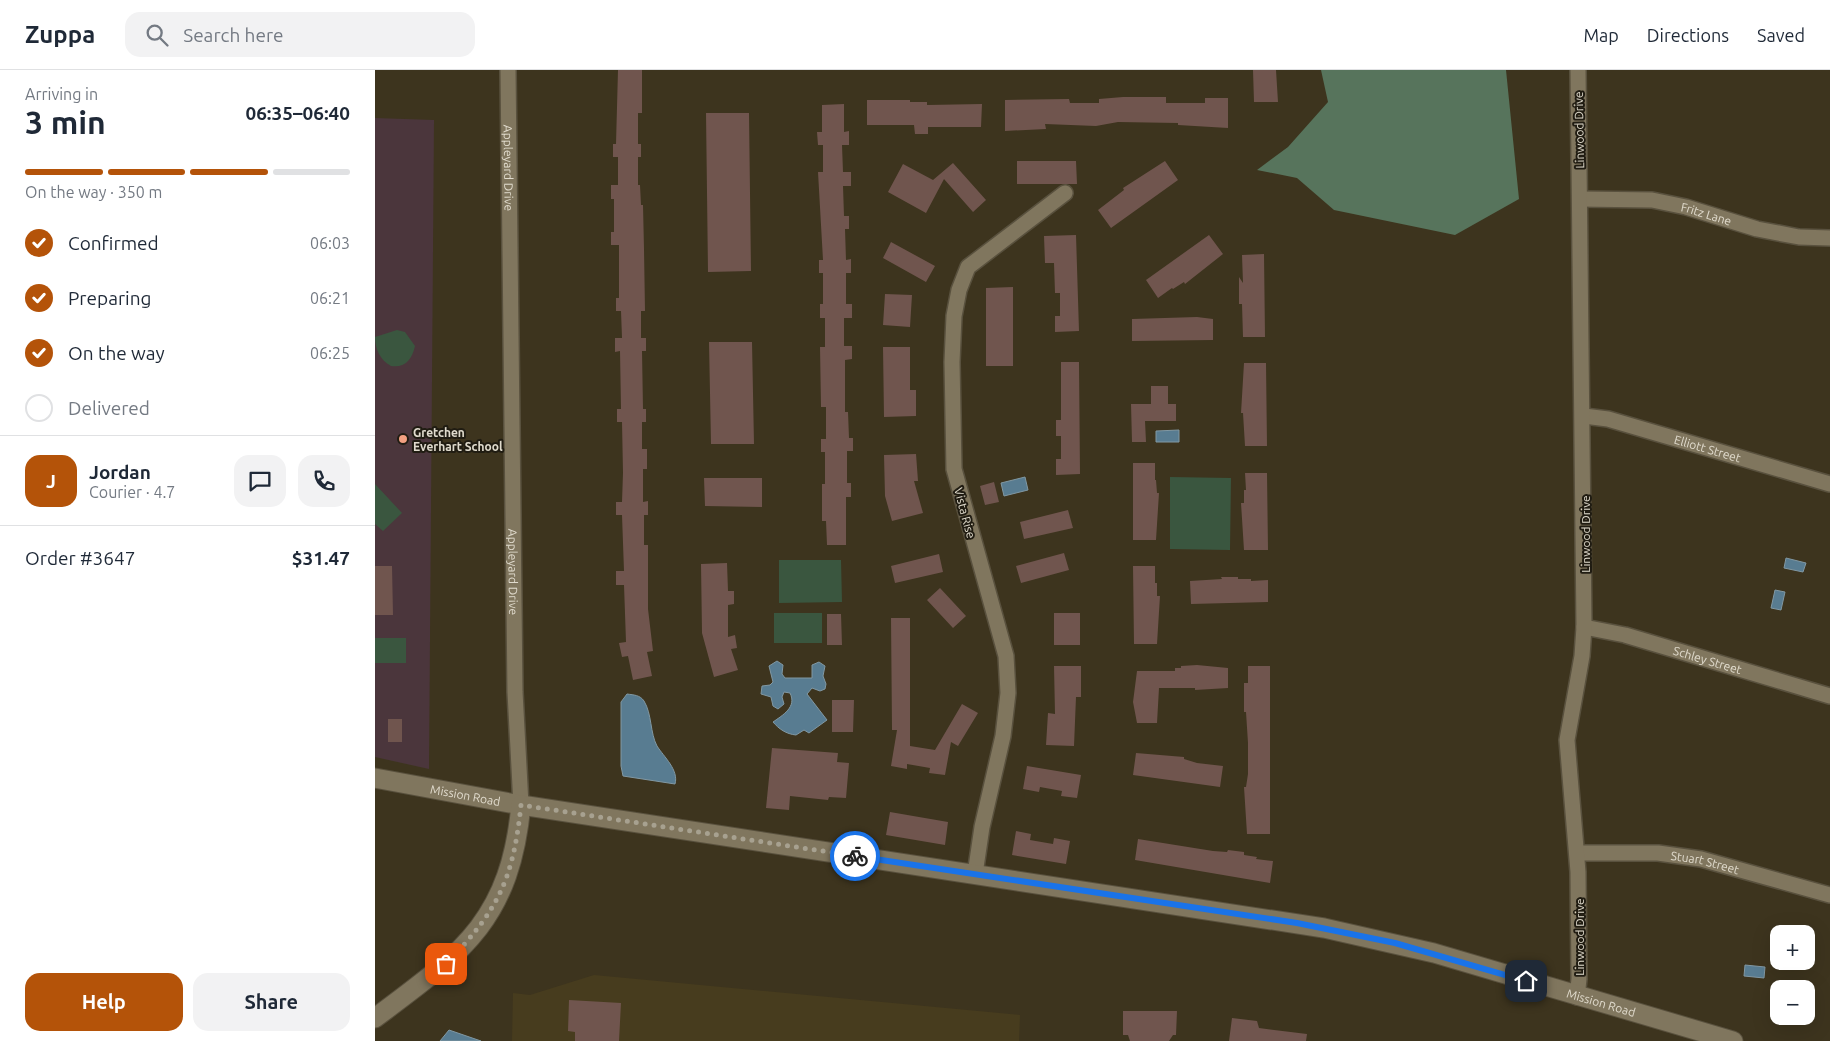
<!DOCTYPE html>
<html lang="en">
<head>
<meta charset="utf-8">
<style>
  :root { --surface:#fff; --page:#f2f2f3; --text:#1f2937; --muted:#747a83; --line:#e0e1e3; --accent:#b45309 }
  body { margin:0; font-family:Ubuntu,sans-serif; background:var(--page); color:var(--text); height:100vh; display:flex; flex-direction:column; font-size:19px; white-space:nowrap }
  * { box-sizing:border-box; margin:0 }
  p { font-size:16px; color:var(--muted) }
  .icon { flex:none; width:28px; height:28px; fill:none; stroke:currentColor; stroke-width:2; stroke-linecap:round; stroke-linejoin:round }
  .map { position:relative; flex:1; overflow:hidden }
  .side { display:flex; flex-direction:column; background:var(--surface); width:375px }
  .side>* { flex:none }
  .tools { position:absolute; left:1395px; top:855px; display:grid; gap:10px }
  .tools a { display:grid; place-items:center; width:45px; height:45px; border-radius:10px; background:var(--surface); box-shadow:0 5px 20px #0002; font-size:25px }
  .pin { position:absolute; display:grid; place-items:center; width:42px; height:42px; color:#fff; margin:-21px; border-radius:10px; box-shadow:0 2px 8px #0006 }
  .courier { position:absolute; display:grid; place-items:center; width:50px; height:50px; margin:-25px; border:4px solid #1a73e8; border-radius:50%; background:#fff; color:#222; box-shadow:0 1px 6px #0007 }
  .summary em { font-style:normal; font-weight:600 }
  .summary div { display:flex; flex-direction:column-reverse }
  .summary { display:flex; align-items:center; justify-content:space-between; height:85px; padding:0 25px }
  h1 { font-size:32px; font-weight:600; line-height:38px }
  .bar { display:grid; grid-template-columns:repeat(4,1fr); gap:8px 5px; align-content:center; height:60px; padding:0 25px }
  .bar i { height:6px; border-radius:4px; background:var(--line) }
  .bar .active { background:var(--accent) }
  .bar p { grid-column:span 4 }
  .line { display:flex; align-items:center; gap:12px; padding:0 25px; border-top:1px solid var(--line) }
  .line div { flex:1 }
  .round { display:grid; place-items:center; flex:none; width:52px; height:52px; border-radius:15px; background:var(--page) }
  ol { padding:0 25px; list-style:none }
  li { display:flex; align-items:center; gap:15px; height:55px }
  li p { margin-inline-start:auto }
  li .icon { padding:5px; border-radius:50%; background:var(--accent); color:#fff; stroke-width:4 }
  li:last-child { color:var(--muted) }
  li i { width:28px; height:28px; border:2px solid var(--line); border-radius:50% }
  .action { display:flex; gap:10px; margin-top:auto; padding:10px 25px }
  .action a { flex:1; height:58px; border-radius:15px; background:var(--accent); color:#fff; font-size:20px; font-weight:600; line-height:58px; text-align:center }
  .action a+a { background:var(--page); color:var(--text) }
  header { display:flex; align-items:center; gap:30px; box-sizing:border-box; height:70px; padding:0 25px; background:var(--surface); border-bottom:1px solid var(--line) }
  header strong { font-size:24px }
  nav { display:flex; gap:28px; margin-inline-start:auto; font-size:18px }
  .search { width:350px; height:45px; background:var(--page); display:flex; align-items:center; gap:12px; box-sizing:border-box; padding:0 18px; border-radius:15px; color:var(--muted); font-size:19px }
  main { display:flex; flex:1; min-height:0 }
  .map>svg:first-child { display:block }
  .built { fill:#473c1e }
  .education { fill:#4b363c }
  .green { fill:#3a563f }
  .forest { fill:#57745c }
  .water { fill:#587c91; stroke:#8198a3 }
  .building { fill:#70554e }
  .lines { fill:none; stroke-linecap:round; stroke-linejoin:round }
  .minor-casing { stroke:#59513e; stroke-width:18 }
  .tertiary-casing { stroke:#59513e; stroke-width:21 }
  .minor { stroke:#80765e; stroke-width:15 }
  .tertiary { stroke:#80765e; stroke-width:19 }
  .done { stroke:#a7a190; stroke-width:5; stroke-dasharray:0 9 }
  .route { stroke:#1a73e8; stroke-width:6 }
  .poi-dot { fill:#f2a081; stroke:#201c12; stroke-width:2 }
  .labels { text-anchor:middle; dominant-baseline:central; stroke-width:4; stroke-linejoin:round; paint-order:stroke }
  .street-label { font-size:12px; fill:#e0dbcd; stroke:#201c12 }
  .poi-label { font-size:12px; font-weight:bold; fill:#e0dbcd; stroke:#201c12; text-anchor:start }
</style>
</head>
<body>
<header>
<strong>Zuppa</strong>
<div class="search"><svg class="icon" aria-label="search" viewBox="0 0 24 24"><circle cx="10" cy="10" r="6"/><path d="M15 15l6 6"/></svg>Search here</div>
<nav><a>Map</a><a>Directions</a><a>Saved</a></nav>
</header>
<main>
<section class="side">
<div class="summary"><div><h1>3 min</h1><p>Arriving in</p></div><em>06:35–06:40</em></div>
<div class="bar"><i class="active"></i><i class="active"></i><i class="active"></i><i></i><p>On the way · 350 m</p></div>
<ol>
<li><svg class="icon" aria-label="check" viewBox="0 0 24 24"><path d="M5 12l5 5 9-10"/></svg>Confirmed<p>06:03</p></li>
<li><svg class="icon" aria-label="check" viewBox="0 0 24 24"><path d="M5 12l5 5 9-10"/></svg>Preparing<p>06:21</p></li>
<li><svg class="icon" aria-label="check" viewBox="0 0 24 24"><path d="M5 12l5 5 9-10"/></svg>On the way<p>06:25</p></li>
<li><i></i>Delivered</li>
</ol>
<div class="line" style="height:90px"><b class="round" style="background:var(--accent);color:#fff">J</b><div><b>Jordan</b><p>Courier · 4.7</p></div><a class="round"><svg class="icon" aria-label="chat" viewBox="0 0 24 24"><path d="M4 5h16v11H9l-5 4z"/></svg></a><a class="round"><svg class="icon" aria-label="phone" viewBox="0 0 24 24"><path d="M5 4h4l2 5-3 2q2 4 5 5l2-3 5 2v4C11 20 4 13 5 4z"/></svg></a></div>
<div class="line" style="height:65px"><div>Order #3647</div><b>$31.47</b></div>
<div class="action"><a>Help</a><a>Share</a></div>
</section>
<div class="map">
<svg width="1455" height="971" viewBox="0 0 1455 971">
  <rect width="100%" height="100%" fill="#3d341e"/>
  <path class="built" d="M219,905l426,40 -1,26h-507l1,-48 17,2z"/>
  <path class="education" d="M0,48l59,2 -5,649 -54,-12z"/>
  <path class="green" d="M22,260l8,2 10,14c-3,13 -9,22 -24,20 -11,-6 -16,-17 -16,-29z
    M795,407l61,1 -1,72 -60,-1z
    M0,414l27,29 -19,18 -8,-7z
    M404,490h62l1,42 -63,1z
    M399,543h48v30h-48z
    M0,568h31v25h-31z"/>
  <path class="forest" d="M946,0h185l13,129 -64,36 -121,-25 -37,-32 -40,-8 31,-23 40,-45z"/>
  <path class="water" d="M804,360v12h-23v-11z
    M650,407l3,13 -24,6 -3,-13z
    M1411,488l20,5 -3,9 -19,-4z
    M1400,520l10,2 -4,18 -10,-2z
    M402,591l6,4 -1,9 3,4h27v-13l7,-3 6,4 -2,10 3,8 -1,5 -5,2 -8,-3 -5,6 20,26 -18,13 -5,-3 -8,5c-10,-1 -17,-6 -23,-13 10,-7 24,-15 17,-29l-6,-1 -2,5 2,7 -6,5 -5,-3 -2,-9 -10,-3 1,-8 8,-1 3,-3 -4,-16z
    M252,624c7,1 13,1 17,7 8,13 6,32 13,45 7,11 22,24 18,38l-52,-8 -2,-10v-64z
    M1370,895l20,2 -1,11 -20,-2z
    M74,960l32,11h-41z"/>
  <path class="building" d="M243,0h24v43h-4v31h3v13h-3v28h2l1,20h2l1,44 1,62h-4v27h5v13h-4l1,58h3v13h-4v27h5v20h-4v33l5,-1v14h-4v30h4v64l5,42 -6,1 5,24 -19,4 -5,-24 -6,1 -3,-14 7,-1 -2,-57h-8v-14h8l-2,-56h-6v-13h6l1,-29 -1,-51h-5v-13h4l-1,-58 -5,1v-14h7l-1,-27h-5v-13h3v-53h-8v-13h3v-33h-3v-14h7v-28h-5v-13h3z
    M878,0h23l2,32h-24z
    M748,27h43v6h39v-5h23v30l-50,-3v-2l-60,-1 -22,4 -51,-2 1,5 -41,2v-31l64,-1 1,4h29v-4z
    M492,30h43v2h17v3l55,-1 -1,23h-53v7h-13l-1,-9h-47z
    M469,34v28l5,-1v14h-7l1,27h8v14h-8l1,30h5v13h-4l1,31 5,-1v14h-5v31h6v14h-8v28h8v13l-7,1v52h3l1,26h4v13h-6v32h4v14h-5v48h-19l-1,-24h-4v-37h3v-32h-4v-13h5v-32h-5l-1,-60h5v-29h-5v-14h3v-31h-4v-13h4l-5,-88h5v-27h-5l-1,-13h5v-27z
    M331,43h43l2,158 -43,1z
    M642,91h59l1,23h-60z
    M790,91l13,19 -67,48 -13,-18 26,-20 -1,-2z
    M578,93l33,37 -13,12 -29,-33 -18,34 -38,-21 15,-28 30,16z
    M701,165l3,96 -24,1v-16h5v-23h-5l-1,-30h-9l-1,-27z
    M834,165l14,19 -38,30 -1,-2 -11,7 -1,-1 -14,10 -12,-18z
    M516,172l44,24 -9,16 -43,-24z
    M889,184l1,83h-22l-1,-33h-3v-27l4,6 -1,-28z
    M638,217v79h-27v-78z
    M510,224l27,1 -2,32 -27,-2z
    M822,247l16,2v21l-81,1v-22z
    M334,272h43l2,102h-43z
    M508,277h27v43h6v26l-32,1z
    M686,292h18l1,112 -24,1v-16h5v-23h-5v-16h5z
    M869,293h22l1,83h-22l-2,-33h-2z
    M776,316h17v18h8v17h-31l1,21h-14l-1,-38h20z
    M541,384l2,27h-4l9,32 -31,8 -7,-25 -1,-41z
    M758,393h22v17h1l1,13h2l-3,47h-23z
    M870,403h22l1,77h-24l-3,-47h3v-13h2z
    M329,408h58v29l-57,-1z
    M619,412l5,20 -14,3 -5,-19z
    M693,440l5,18 -49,11 -4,-17z
    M689,483l5,17 -48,13 -5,-17z
    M564,484l4,18 -48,11 -4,-17z
    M352,493l1,28h6v13l-6,1v32l7,-2 2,13 -6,1 7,21 -24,7 -12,-44 -1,-69z
    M0,496h17l1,49h-18z
    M758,496h22v17h2v13h3l-3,48h-23z
    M846,507h17v2h13v2l17,-1v22l-77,2 -1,-23 32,-2z
    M565,518l26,28 -13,12 -26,-28z
    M679,543h26v32h-26z
    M452,544h14l1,31h-15z
    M516,548h19v128l25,4 27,-46 16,9 -20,33 -7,-4 -6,33 -16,-2 1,-5 -23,-4v5l-16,-3 6,-36h-5z
    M822,595l31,3v20l-33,2v-2h-36l-2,35h-20l-4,-21 4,-31h38v-3h6v-2z
    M679,596h27v31h-5l-2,49 -28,-1 2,-32 7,1z
    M873,596h22v168h-23l-3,-47h2l2,-13v-31l-2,-31h-2v-29h4z
    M457,630h22l-1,32h-21z
    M13,649h14v23h-14z
    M397,678l66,5 -1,9 12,1 -3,35 -17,-1 -1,3 -38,-4 -1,14 -23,-2z
    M761,683l48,4v2l13,4 26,3 -3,21 -87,-12z
    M652,696l54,9 -4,23 -16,-2 1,-5 -22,-4 -1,5 -16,-3z
    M515,742l58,10 -3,23 -59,-10z
    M641,761l15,3 -1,6 23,4 1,-6 16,3 -4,23 -54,-9z
    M763,769l75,12 14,1 1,-2 16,2v3l13,2 -1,2 17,2 -3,22 -135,-23z
    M194,930l52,3 -2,38h-44v-9l-7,-1z
    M748,941h54l-1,24h-3l-4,6h-39l-2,-6h-5z
    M857,948l25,3 2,7 48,6 -1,7h-77z"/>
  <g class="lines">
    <g class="minor-casing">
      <g id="minor">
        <path id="s1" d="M133,0l7,622 6,113"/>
        <path id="s2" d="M1205,129l72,1 34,7 71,22 42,8 31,1"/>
        <path id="s3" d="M1209,346l24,3 222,65"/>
        <path id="s4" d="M1209,557l41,8 205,61"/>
        <path id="s5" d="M1202,783h81l43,6 129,36"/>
        <path d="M600,804l7,-47 21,-91 5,-43 -2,-37 -52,-187 -2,-107 2,-46 5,-26 9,-23 97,-74"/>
        <path d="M1202,927l2,-18 -1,-107 -11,-132 15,-84 2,-29 -6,-557"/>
      </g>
    </g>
    <g class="tertiary-casing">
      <g id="tertiary">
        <path id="s6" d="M0,708l146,27 803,123 110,25 299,88"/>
        <path d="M0,948c87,-65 135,-97 146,-213"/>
      </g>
    </g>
    <use href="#minor" class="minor"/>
    <use href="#tertiary" class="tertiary"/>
  </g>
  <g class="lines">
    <path class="done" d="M71,894c52,-54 67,-83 75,-159l334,51"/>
    <path class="route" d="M480,786l442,67 98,20 131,38"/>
  </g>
  <circle class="poi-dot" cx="28" cy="369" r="5"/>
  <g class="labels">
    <g class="street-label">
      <text transform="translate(1204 60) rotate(-91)">Linwood Drive</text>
      <text stroke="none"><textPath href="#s1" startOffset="98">Appleyard Drive</textPath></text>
      <text stroke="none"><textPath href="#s2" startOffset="128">Fritz Lane</textPath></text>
      <text stroke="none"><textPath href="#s3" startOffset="128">Elliott Street</textPath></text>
      <text transform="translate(590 443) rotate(75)">Vista Rise</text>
      <text transform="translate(1210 464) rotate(-90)">Linwood Drive</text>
      <text stroke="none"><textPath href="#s1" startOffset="502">Appleyard Drive</textPath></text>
      <text stroke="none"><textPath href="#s4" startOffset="128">Schley Street</textPath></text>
      <text stroke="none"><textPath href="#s6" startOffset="92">Mission Road</textPath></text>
      <text stroke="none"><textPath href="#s5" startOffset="129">Stuart Street</textPath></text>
      <text transform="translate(1204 867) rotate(-90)">Linwood Drive</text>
      <text stroke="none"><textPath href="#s6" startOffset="1248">Mission Road</textPath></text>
    </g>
    <g class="poi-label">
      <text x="38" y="362">Gretchen<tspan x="38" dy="14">Everhart School</tspan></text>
    </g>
  </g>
</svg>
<div class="tools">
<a>+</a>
<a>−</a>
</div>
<div class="pin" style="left:71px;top:894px;background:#ea580c"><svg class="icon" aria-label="bag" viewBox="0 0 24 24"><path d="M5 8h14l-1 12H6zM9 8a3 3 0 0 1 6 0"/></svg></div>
<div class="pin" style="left:1151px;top:911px;background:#1f2937"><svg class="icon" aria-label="home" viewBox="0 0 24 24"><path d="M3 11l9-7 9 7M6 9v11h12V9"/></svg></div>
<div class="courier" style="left:480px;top:786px"><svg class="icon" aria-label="bike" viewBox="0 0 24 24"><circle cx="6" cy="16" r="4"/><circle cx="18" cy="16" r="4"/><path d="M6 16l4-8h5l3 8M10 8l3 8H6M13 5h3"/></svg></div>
</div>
</main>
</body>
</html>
